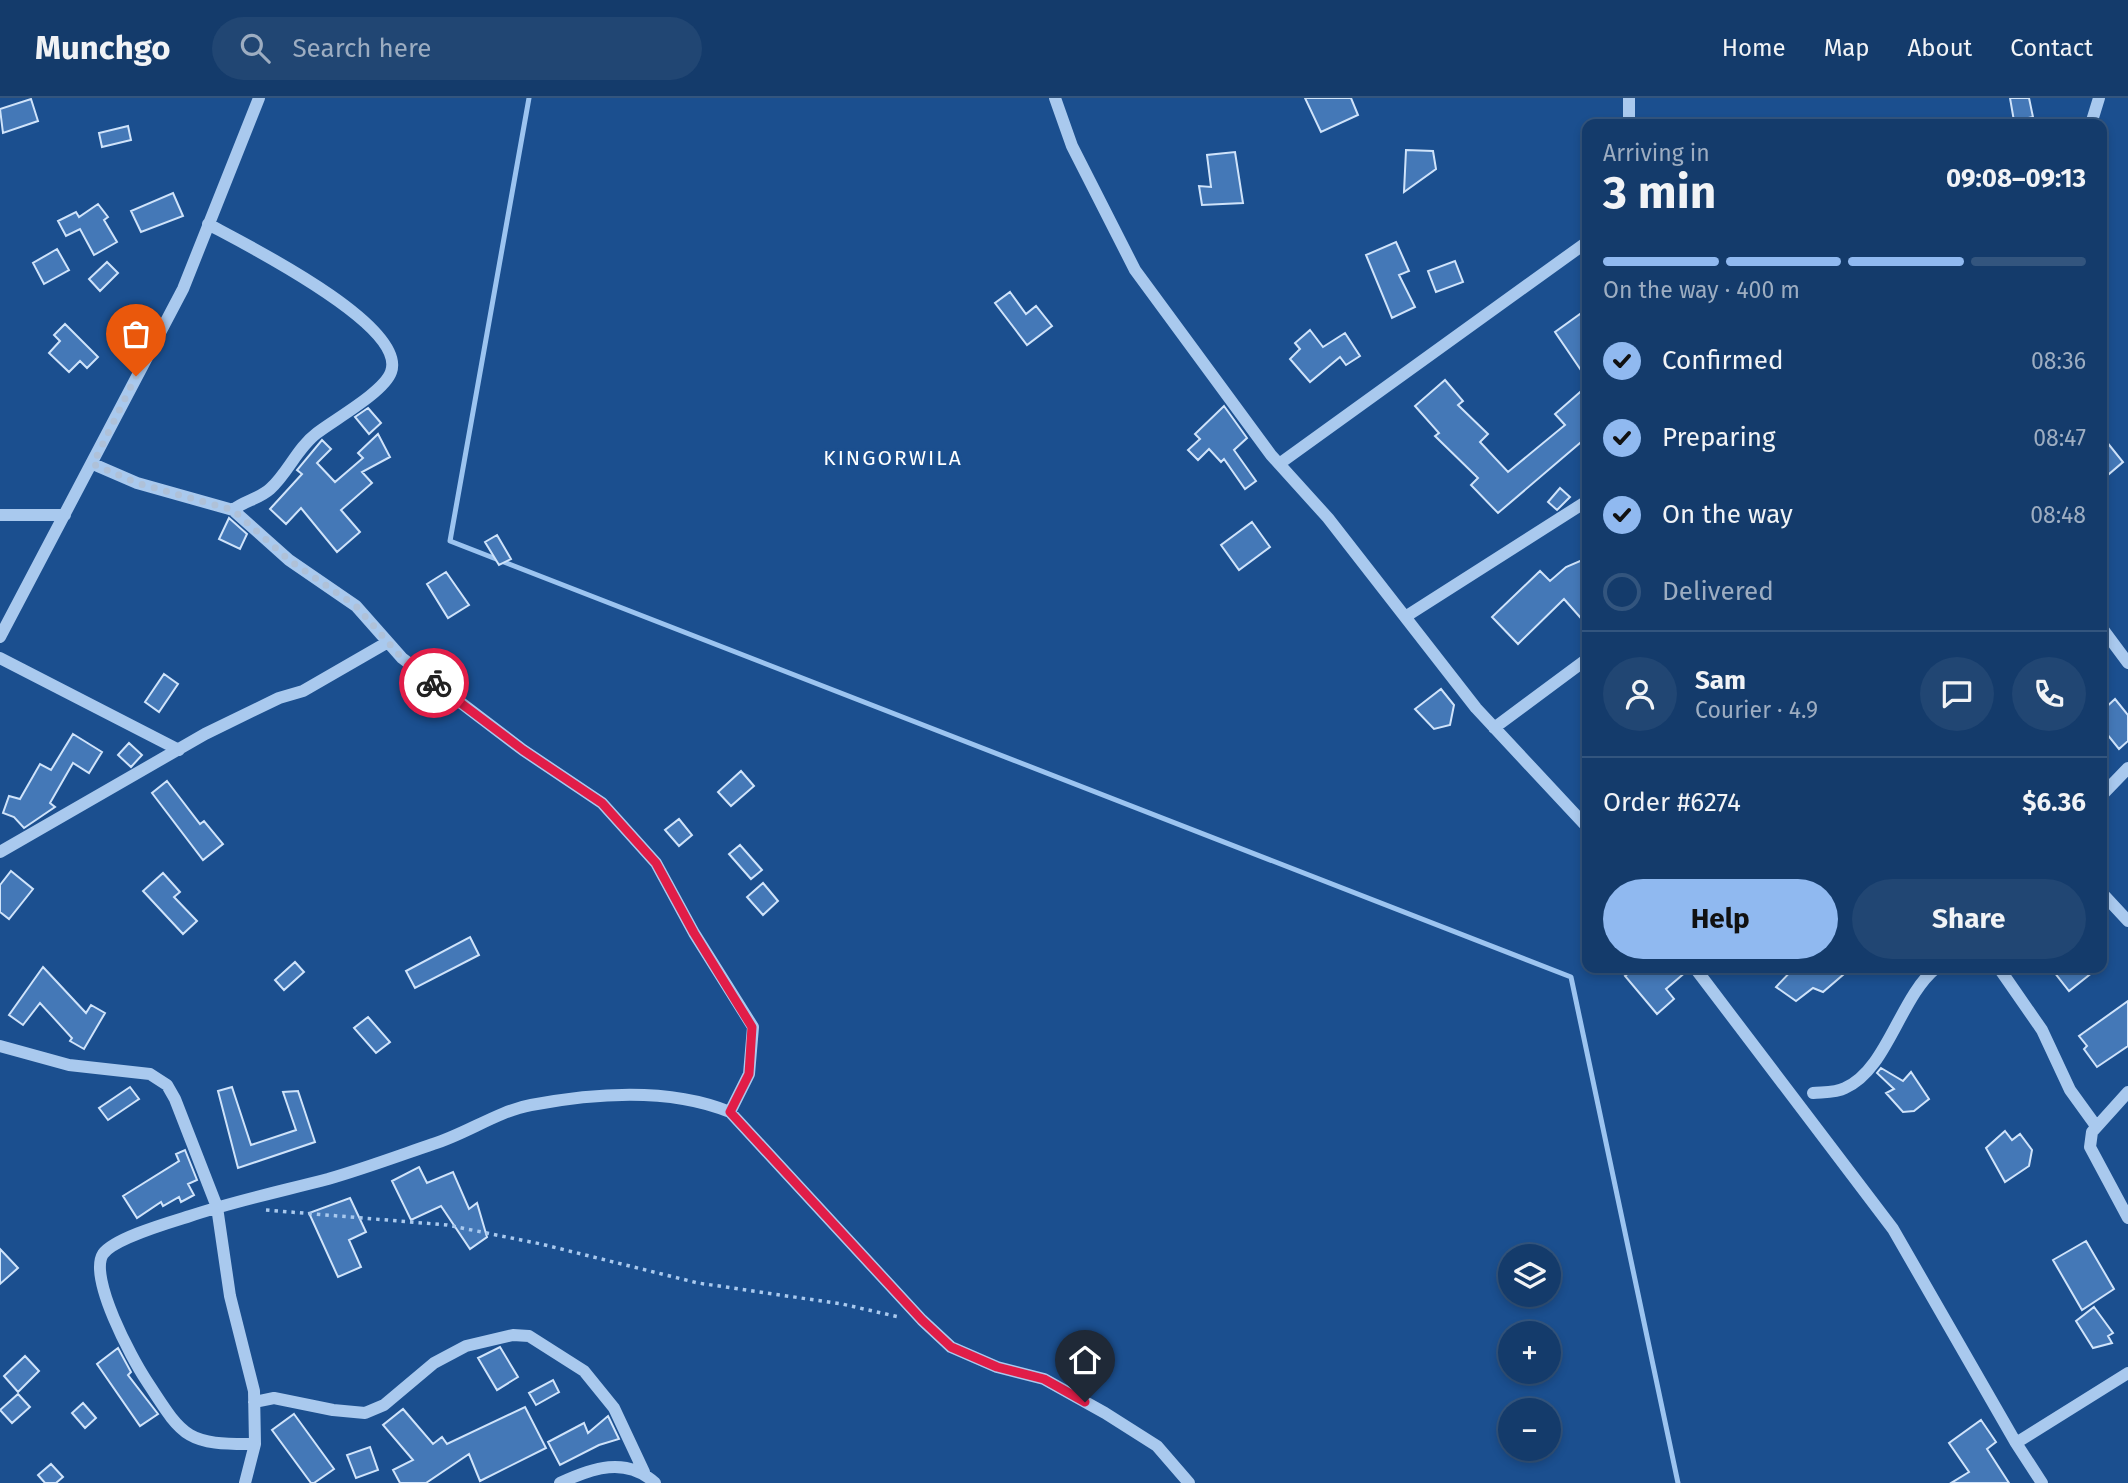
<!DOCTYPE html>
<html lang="en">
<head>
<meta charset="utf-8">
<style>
  :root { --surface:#143b6b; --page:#214673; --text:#f1f3f6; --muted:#9dadc1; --line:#33557e; --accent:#90b9f0 }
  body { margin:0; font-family:"Fira Sans",sans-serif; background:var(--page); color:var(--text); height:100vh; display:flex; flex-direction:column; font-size:26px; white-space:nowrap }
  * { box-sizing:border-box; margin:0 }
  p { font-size:23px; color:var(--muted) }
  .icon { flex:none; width:38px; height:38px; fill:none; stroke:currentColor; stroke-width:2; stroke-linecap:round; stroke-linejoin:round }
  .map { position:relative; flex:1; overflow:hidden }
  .panel { position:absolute; left:1582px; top:21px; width:525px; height:854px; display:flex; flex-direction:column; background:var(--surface); border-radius:14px; box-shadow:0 4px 10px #0003,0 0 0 2px var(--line) }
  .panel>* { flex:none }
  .controls { position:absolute; left:1498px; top:1146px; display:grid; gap:14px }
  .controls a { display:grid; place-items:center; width:63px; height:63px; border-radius:50%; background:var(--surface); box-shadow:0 4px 10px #0003,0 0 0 2px var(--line); font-size:35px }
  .pin { position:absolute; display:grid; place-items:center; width:60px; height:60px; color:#fff; margin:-72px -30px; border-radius:50% 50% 50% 0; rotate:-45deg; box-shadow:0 0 7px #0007 }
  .pin .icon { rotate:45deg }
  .courier { position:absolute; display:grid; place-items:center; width:70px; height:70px; margin:-35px; border:5px solid #e11d48; border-radius:50%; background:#fff; color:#222; box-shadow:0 2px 9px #0007 }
  .overview em { font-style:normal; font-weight:700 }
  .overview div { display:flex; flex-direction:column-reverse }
  .overview { display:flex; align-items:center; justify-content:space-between; height:119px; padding:0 21px }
  h1 { font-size:46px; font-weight:700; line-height:52px }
  .bar { display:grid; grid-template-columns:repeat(4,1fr); gap:10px 7px; align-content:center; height:84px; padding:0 21px }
  .bar i { height:9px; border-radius:5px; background:var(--line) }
  .bar .active { background:var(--accent) }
  .bar p { grid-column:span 4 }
  .line { display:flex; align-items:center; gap:18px; padding:0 21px; border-top:2px solid var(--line) }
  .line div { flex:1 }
  .round { display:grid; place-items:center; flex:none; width:74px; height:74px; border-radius:37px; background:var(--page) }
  ol { padding:0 21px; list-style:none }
  li { display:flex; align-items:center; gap:21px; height:77px }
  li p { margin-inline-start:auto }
  li .icon { padding:7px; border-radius:50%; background:var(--accent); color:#111; stroke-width:4 }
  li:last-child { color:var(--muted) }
  li i { width:38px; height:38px; border:4px solid var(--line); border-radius:50% }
  .primary-button { display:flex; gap:14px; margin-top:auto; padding:14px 21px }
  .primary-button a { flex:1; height:80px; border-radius:42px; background:var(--accent); color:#111; font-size:28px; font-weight:700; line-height:80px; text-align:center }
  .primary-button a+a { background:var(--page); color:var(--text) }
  header { display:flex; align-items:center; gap:42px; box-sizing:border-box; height:98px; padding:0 35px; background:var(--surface); border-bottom:2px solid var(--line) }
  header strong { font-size:33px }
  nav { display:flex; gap:38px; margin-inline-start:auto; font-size:24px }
  .search { width:490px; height:63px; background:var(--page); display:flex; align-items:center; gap:18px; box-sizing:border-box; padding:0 24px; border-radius:38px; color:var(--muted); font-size:26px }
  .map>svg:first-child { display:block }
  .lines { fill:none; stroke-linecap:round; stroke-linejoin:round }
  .stream { stroke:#9cc4f0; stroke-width:5 }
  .building { fill:#4478b7; stroke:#cfe3fa; stroke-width:2 }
  .path { stroke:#a9c9ee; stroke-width:3.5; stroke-dasharray:3.5 5; stroke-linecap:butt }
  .minor { stroke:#a9c9ee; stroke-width:12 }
  .done { stroke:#afc1d8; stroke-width:7; stroke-dasharray:0 12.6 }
  .route { stroke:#e11d48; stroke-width:9 }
  .labels { text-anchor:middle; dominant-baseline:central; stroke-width:6; stroke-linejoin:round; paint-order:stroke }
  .quarter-label { font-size:21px; letter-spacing:2px; fill:#fff; stroke:#1b4f8f }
</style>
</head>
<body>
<header>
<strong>Munchgo</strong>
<div class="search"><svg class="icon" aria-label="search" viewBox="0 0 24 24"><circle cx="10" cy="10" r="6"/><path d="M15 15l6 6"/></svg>Search here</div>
<nav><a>Home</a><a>Map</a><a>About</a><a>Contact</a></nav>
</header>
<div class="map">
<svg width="2128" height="1385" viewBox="0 0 2128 1385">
  <rect width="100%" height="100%" fill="#1b4f8f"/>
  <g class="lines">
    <path class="stream" d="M529,0l-79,443 1121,436 107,506"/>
  </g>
  <path class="building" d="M1305,0h46l7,17 -37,17z
    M2010,0h19l4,19 -19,4z
    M31,1l7,22 -35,12 -3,-24z
    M128,28l3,14 -29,7 -3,-14z
    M1406,52l27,1 3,18 -32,23z
    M1235,54l8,51 -41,2 -3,-19 12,1 -4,-32z
    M173,95l10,23 -42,16 -10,-21z
    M98,106l10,13 -4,3 13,22 -23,13 -14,-26 -14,7 -8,-15 18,-9 3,5z
    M1396,144l13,29 -10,4 16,32 -23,11 -26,-63z
    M57,151l12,21 -25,14 -11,-21z
    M1455,163l8,21 -27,10 -8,-21z
    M107,164l11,11 -18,18 -11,-12z
    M1010,194l16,22 10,-8 16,20 -25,19 -32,-42z
    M1587,211v70l-32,-47z
    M65,226l33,33 -11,11 -7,-7 -11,11 -20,-19 11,-12 -6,-6z
    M1310,232l13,17 22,-14 15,23 -14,9 -6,-8 -30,25 -20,-23 10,-10 -5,-6z
    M1445,282l18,21 -5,4 30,29 -8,8 28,30 57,-47 -10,-11 32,-28v51l-89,76 -27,-28 7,-7 -43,-42 4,-3 -24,-27z
    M1224,308l23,32 -13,12 22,31 -11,8 -21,-30 -3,3 -12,-13 -11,11 -10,-10 12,-11 -5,-5z
    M368,310l13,15 -12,11 -14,-17z
    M378,336l12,23 -28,15 10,11 -31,27 19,22 -23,20 -36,-44 -15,16 -16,-15 32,-35 -5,-4 25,-30 9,9 -14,14 18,19 28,-24 -5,-5z
    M2102,338l21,26 -21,18z
    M1560,390l10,9 -13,13 -9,-8z
    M229,420l18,16 -7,15 -21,-10z
    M1252,424l18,25 -31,23 -18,-25z
    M497,437l14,24 -12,6 -14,-23z
    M1587,460v67l-23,-26 -46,45 -26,-27 48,-46 10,10 16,-14z
    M446,474l23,33 -21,13 -21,-34z
    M164,576l14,10 -19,28 -14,-10z
    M1441,591l13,16 -4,20 -16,4 -19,-20z
    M2115,601l13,16v26l-9,8 -17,-21v-17z
    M73,636l29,18 -13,21 -16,-10 -23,40 5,4 -31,21 -10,-11 -11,-4 6,-17 11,3 20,-35 11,6z
    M129,645l13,12 -11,12 -13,-12z
    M741,673l13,15 -23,20 -13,-14z
    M167,683l33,43 4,-3 19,23 -20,16 -51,-67z
    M679,721l13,16 -13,11 -14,-16z
    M740,747l22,25 -11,9 -22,-25z
    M11,773l22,18 -24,30 -9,-7v-27z
    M163,775l17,19 -6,5 23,24 -14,13 -40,-43z
    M763,785l15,18 -15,14 -16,-18z
    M470,839l9,18 -64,33 -9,-17z
    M295,864l9,10 -20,18 -9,-10z
    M43,869l43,46 5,-8 14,8 -21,36 -14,-8 2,-3 -32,-35 -17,22 -14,-10z
    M1636,870h50l1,3 -21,18 8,10 -17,15 -32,-38z
    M1794,870h57l-28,24 -10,-4 -17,13 -20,-14z
    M2051,870h47l-29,23z
    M2128,903v45l-31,21 -13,-18 3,-3 -8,-10z
    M368,919l22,25 -14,11 -22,-25z
    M1881,970l22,13 8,-9 18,27 -15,12 -11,1 -17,-19 8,-4 -17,-16z
    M130,989l9,12 -31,21 -9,-12z
    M232,989l19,58 45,-15 -13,-38 15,-1 17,51 -77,26 -20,-77z
    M2005,1033l7,9 8,-6 12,16 -3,16 -24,16 -19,-34z
    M185,1052l12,30 -9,4 6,11 -13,7 -2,-5 -16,9 -2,-4 -24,16 -14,-22 56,-35 -3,-7z
    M419,1069l8,16 26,-11 16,37 8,-6 10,34 -17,12 -29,-43 -30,14 -19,-39z
    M350,1100l16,34 -17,8 12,27 -23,10 -29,-64z
    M2086,1143l28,48 -32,21 -29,-50z
    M0,1151l18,19 -18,16z
    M2094,1209l19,26 -5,3 4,7 -19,5 -17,-27z
    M500,1249l18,30 -21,13 -19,-32z
    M118,1250l13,24 -3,3 30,39 -18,12 -43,-62z
    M25,1258l14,15 -21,21 -14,-16z
    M553,1282l6,12 -23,13 -7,-12z
    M18,1296l12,13 -18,16 -12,-13z
    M83,1305l13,15 -11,10 -13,-15z
    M525,1309l21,41 -66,33 -11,-27 -43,29h-26l-7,-13 20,-10 -30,-35 20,-16 30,35 9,-7 5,7z
    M294,1316l40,55 -20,14h-3l-39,-53z
    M608,1318l11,23 -20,6 -39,20 -12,-23 36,-19 4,10z
    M1981,1322l15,22 -9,7 22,34h-58l18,-11 -20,-29z
    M370,1349l8,23 -22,8 -9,-23z
    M51,1366l12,13 -7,6h-11l-7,-8z"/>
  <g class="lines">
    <path class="path" d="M266,1112l181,15 94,19 157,39 144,21 57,13"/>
    <path class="minor" d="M1055,0l17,48 63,124 136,185 57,63 148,190 111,119
      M1629,26v-26
      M2091,26l8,-26
      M93,366l44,19 96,27c11,-9 26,-11 37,-21 18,-16 27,-41 47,-56 18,-14 67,-41 74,-61 17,-47 -148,-129 -183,-148
      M1279,366l308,-222
      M233,412l56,50 67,46 46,52 121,92 79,53 54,60 38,70 59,94 -4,47 -19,38
      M0,417h65
      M1405,519l182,-116
      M2102,530l26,35
      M0,539l183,-348 76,-191
      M0,560l179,92
      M1494,630l93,-69
      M2102,697l26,-27
      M0,754l205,-118 74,-36 24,-7 85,-49
      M2102,795l26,28
      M1695,870l198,261 123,214 26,40
      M1999,870l43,62 28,60 26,36
      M0,948l69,19 81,9 17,11 8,14 42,108 13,89 24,95 1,53 -10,39
      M2128,994l-36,40 -2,15 38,71
      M1813,995c10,-1 23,0 32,-5 42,-18 55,-91 91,-120
      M254,1304l20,-4 59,12 32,3 19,-8 50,-42 32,-17 47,-11 16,1 55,35 30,37 30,64
      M2016,1345l112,-70
      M255,1346c-70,1 -72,-7 -109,-64 -14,-21 -58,-103 -43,-126 11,-16 68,-32 87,-38 45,-15 92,-25 138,-37 35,-10 70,-23 105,-35 33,-10 65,-33 98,-39 63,-12 138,-18 199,7l192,208 29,27 46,20 47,12 61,34 52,33 32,37
      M560,1385c32,-15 66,-27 95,0"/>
  </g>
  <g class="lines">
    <path class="done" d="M136,278l-43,88 44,19 96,27 56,50 67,46 46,52 32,25"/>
    <path class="route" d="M434,585l89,67 79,53 54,60 38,70 58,94 -3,47 -19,38 192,208 29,27 46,20 47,12 41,23"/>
  </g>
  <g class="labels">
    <g class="quarter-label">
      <text x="893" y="360">KINGORWILA</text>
    </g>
  </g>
</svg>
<div class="controls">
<a><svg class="icon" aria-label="layers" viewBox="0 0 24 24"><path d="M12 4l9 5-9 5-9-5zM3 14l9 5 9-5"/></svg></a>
<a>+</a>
<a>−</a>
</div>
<div class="pin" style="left:136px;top:278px;background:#ea580c"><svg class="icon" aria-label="bag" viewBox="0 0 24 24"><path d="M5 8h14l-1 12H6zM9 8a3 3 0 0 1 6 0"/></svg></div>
<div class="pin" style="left:1085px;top:1304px;background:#1f2937"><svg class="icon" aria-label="home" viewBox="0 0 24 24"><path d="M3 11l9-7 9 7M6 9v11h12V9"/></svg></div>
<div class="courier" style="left:434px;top:585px"><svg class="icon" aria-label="bike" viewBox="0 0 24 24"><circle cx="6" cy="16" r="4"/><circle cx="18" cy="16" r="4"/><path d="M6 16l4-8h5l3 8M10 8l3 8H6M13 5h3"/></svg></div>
<section class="panel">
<div class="overview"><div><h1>3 min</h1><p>Arriving in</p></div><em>09:08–09:13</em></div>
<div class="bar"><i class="active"></i><i class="active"></i><i class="active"></i><i></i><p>On the way · 400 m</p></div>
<ol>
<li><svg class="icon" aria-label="check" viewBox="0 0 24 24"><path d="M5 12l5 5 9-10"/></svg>Confirmed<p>08:36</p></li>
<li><svg class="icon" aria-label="check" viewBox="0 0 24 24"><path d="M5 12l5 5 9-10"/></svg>Preparing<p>08:47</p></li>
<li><svg class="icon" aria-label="check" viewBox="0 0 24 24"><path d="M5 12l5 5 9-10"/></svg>On the way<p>08:48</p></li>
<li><i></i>Delivered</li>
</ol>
<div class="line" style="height:126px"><a class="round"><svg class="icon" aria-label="person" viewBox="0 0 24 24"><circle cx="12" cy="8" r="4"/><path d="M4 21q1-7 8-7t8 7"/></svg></a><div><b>Sam</b><p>Courier · 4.9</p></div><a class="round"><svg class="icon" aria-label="chat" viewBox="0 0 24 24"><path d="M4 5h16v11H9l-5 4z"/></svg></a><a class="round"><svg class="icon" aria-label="phone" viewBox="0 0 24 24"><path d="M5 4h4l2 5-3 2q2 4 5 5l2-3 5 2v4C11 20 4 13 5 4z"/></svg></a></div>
<div class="line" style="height:91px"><div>Order #6274</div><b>$6.36</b></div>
<div class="primary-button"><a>Help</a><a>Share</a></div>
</section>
</div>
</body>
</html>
